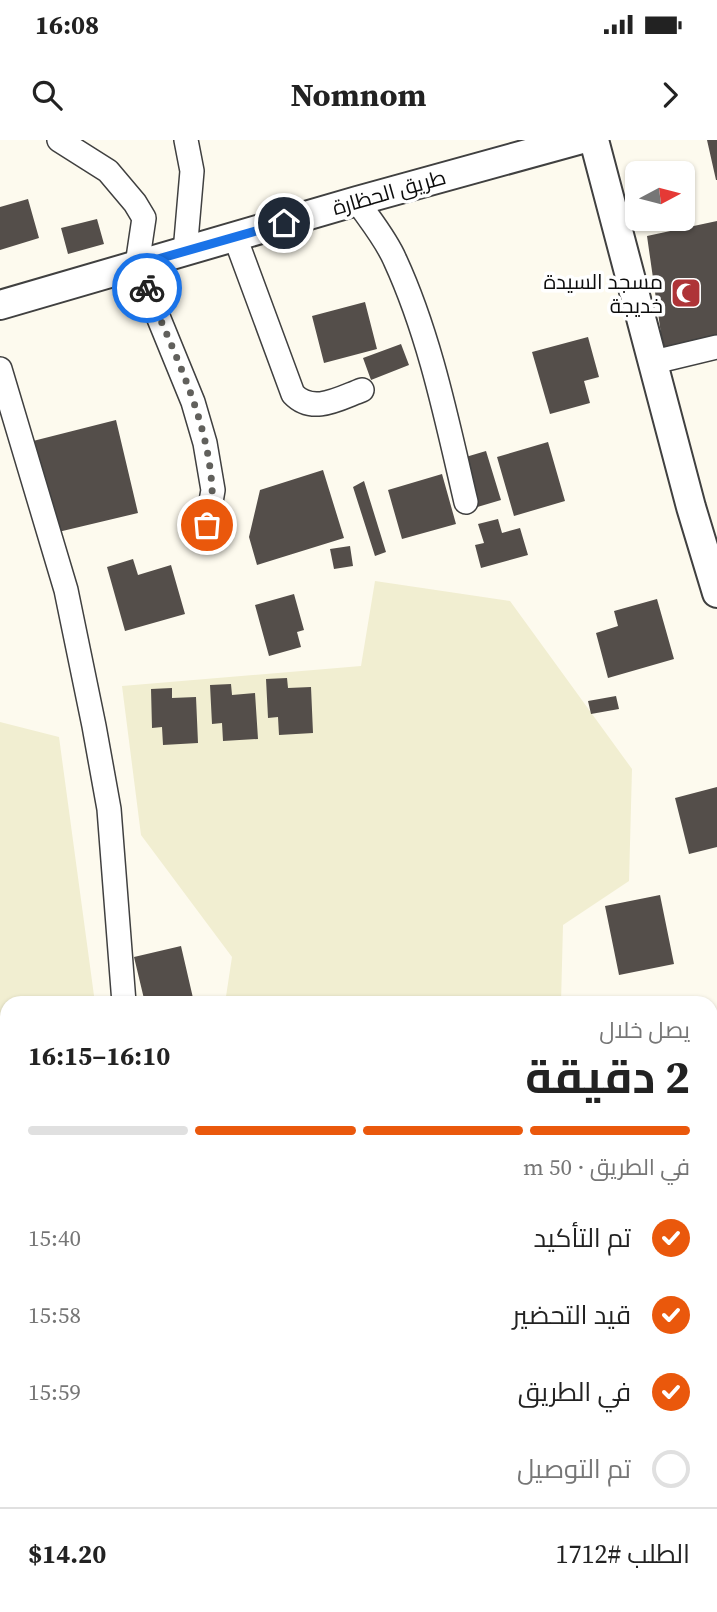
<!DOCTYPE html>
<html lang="ar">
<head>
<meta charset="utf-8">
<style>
  :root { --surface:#fff; --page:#f2f2f2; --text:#222; --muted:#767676; --line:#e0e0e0; --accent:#ea580c }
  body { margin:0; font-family:"Source Serif 4",Cairo,serif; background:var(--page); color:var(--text); direction:rtl; height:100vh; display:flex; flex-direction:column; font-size:26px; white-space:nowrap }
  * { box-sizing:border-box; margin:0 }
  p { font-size:23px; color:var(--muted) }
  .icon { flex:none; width:38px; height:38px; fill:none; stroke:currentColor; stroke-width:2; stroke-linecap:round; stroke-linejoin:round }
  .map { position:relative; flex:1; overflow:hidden; direction:ltr }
  .drawer { position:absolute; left:0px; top:856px; width:718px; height:618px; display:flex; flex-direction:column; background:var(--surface); border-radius:21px 21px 0 0; box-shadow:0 2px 5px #0004; direction:rtl }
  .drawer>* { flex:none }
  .needle { width:46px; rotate:83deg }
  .fabs { position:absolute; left:625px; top:21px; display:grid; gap:14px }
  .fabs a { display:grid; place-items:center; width:70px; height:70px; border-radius:10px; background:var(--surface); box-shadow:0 2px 5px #0004; font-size:35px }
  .pin { position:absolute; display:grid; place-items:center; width:60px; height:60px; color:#fff; margin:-30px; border:4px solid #fff; border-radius:50%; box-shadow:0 2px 7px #0007 }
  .courier { position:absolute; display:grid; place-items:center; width:70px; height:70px; margin:-35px; border:5px solid #1a73e8; border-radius:50%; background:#fff; color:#222; box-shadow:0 2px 9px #0007 }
  .summary em { font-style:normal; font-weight:700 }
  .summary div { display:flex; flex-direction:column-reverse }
  .summary { display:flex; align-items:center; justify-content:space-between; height:119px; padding:0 28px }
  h1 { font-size:46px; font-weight:700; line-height:52px }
  .bar { display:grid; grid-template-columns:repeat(4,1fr); gap:10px 7px; align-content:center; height:84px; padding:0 28px }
  .bar i { height:9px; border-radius:5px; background:var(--line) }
  .bar .active { background:var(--accent) }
  .bar p { grid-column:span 4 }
  .line { display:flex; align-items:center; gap:18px; padding:0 28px; border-top:2px solid var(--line) }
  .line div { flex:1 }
  ol { padding:0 28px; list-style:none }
  li { display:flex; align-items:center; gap:21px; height:77px }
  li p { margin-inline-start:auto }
  li .icon { padding:7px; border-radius:50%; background:var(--accent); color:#fff; stroke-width:4 }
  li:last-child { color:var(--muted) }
  li i { width:38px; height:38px; border:4px solid var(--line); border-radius:50% }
  .status { display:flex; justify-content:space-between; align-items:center; height:49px; padding:0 35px; background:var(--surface); direction:ltr }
  .status svg { height:19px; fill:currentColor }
  header { display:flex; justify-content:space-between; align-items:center; height:91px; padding:0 28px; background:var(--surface); font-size:32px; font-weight:700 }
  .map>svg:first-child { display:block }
  .farmland { fill:#f1eed1 }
  .building { fill:#544e4a }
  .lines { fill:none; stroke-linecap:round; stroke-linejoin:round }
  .minor-casing { stroke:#404040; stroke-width:26 }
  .tertiary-casing { stroke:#404040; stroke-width:32 }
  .minor { stroke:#fff; stroke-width:23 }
  .tertiary { stroke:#fff; stroke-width:28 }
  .done { stroke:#61605c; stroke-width:7; stroke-dasharray:0 12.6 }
  .route { stroke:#1a73e8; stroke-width:9 }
  .labels { text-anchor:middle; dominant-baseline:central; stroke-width:7; stroke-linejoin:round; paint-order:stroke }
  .street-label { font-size:21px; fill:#0d0d0d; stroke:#fff }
  .poi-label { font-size:21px; fill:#0d0d0d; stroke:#fff; text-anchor:end }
</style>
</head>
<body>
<div class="status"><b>16:08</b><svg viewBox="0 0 49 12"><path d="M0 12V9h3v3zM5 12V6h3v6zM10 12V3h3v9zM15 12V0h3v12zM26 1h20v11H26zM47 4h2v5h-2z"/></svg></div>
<header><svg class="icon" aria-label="forward" viewBox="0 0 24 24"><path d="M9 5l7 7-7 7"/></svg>Nomnom<svg class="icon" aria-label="search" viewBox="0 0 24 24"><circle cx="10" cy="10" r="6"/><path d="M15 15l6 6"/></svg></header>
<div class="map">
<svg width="717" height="1472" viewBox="0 0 717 1472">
  <rect width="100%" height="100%" fill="#fdfaee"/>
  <path class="farmland" d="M375,441l135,20 122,168 -3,112 -66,44 -2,78h-336l7,-46 -91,-122 -19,-149 239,-20z
    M0,582l59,15 36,266h-88v603l234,1 -6,5h-235z
    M717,1128v344h-52l-2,-5 47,-1v-336z"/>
  <path class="building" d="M707,0h10v40h-1z
    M28,59l11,39 -39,12v-43z
    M97,79l7,25 -36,10 -7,-26z
    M717,81v129l-51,19 -19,-133z
    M365,162l12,47 -53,14 -12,-47z
    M588,197l11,40 -15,4 6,22 -40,11 -18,-62z
    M401,204l8,21 -38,15 -8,-22z
    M116,280l22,93 -84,20 -21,-92z
    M548,302l17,59 -51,15 -17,-59z
    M486,311l15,49 -27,8 -15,-49z
    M323,330l21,68 -87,27 -8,-28 11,-47z
    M442,334l14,50 -54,15 -14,-49z
    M364,341l22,71 -11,4 -22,-69z
    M498,379l4,14 18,-5 8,27 -47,13 -6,-23 9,-2 -6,-19z
    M350,406l3,20 -19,3 -4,-20z
    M133,419l5,16 33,-10 14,49 -60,17 -18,-64z
    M294,454l10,36 -7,2 4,15 -32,9 -14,-51z
    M657,459l17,60 -66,19 -12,-45 22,-7 -4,-15z
    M287,538l1,10 23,-1 2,46 -34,2 -1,-18 -10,1 -2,-39z
    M231,544l1,11 23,-2 3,46 -35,2 -1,-18 -10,1 -2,-39z
    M172,548v10l24,-1 2,46 -35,2 -1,-18 -10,1 -1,-39z
    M616,556l3,13 -28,5 -3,-13z
    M717,647v60l-28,7 -14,-56z
    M660,755l14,69 -55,11 -14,-69z
    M181,806l12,52 -20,5h-28l-11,-46z
    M455,1466h84l1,6h-83z"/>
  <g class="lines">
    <g class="minor-casing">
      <path id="minor" d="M59,0l49,31 27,32 9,15 -7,47 56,137 12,41 8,47 -6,35
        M357,61c13,19 29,38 38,59 35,76 52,161 71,242
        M235,97l58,157c20,21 47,4 69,-4
        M185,112l7,-81 -6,-31
        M654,222l63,-15
        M0,229l66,221 28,136 15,83 15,194
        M635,1466l1,6"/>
    </g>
    <g class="tertiary-casing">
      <path id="tertiary" d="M594,0l97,367 26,86
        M0,165l357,-104 221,-61"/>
    </g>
    <use href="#minor" class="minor"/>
    <use href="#tertiary" class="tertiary"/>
  </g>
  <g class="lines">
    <path class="done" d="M147,148c26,63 61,130 65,200 1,12 -3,26 -5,37"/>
    <path class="route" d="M147,148l-10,-23 147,-42"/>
  </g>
  <defs>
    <g id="mosque-square" transform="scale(1.575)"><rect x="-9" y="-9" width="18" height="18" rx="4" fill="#ae3437" stroke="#fff"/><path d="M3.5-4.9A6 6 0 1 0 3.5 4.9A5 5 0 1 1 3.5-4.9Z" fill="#fff"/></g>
  </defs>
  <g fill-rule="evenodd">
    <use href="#mosque-square" x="686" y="153"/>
  </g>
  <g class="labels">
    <g class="street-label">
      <text transform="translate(389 52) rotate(-16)">طريق الحظارة</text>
    </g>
    <g class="poi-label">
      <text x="663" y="141">مسجد السيدة<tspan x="663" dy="24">خديجة</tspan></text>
    </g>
  </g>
</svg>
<div class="fabs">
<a><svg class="needle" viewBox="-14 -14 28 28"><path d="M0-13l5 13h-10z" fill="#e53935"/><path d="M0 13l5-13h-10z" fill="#767676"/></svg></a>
</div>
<div class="pin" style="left:207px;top:385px;background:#ea580c"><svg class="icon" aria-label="bag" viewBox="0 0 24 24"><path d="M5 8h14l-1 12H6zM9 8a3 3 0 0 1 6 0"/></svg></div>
<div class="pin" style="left:284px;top:83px;background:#1f2937"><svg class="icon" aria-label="home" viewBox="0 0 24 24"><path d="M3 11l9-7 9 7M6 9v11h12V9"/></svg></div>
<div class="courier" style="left:147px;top:148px"><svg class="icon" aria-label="bike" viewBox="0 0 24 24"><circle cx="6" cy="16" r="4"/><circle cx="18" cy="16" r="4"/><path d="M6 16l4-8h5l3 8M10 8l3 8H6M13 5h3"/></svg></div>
<section class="drawer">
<div class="summary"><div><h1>2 دقيقة</h1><p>يصل خلال</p></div><em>16:10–16:15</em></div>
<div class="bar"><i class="active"></i><i class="active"></i><i class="active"></i><i></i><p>في الطريق · 50 m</p></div>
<ol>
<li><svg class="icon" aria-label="check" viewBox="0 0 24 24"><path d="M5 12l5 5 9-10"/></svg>تم التأكيد<p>15:40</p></li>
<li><svg class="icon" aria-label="check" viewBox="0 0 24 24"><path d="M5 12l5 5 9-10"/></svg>قيد التحضير<p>15:58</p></li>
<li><svg class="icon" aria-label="check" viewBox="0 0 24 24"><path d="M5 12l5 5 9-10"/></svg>في الطريق<p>15:59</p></li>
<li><i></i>تم التوصيل</li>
</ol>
<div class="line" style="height:91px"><div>الطلب #1712</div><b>$14.20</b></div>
</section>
</div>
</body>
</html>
